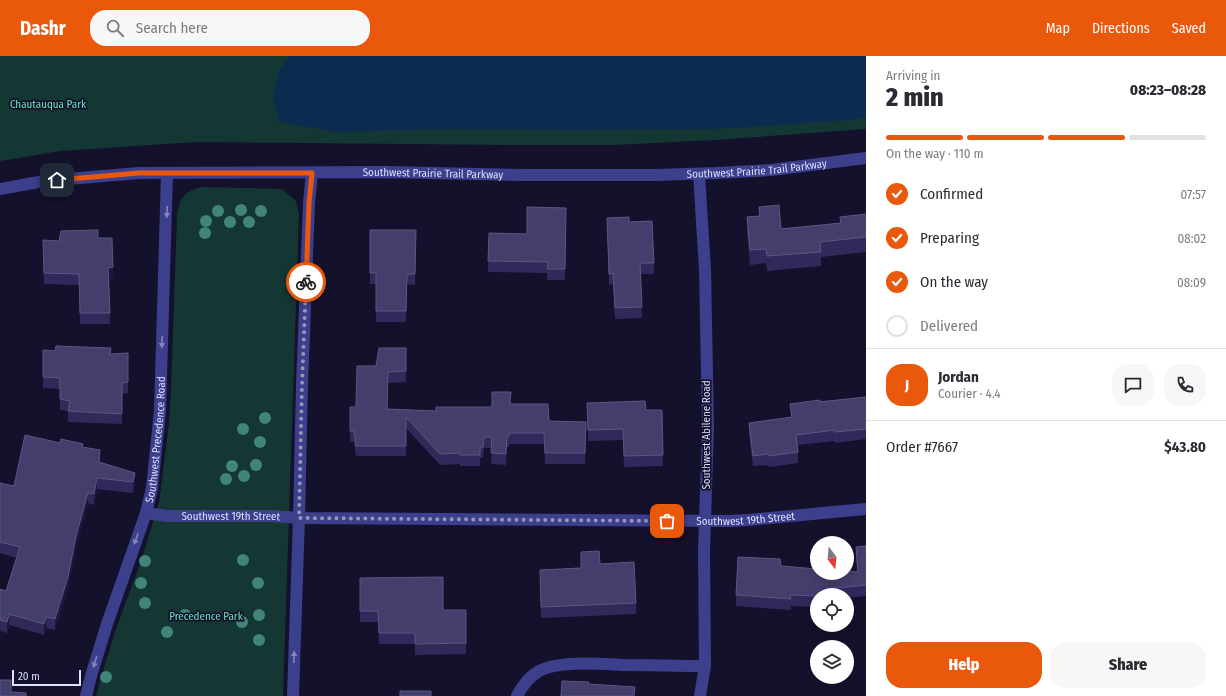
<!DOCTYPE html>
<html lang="en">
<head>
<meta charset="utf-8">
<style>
  :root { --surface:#fff; --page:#f7f7f7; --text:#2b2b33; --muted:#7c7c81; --line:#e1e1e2; --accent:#ea580c }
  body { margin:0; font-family:"Fira Sans Condensed",sans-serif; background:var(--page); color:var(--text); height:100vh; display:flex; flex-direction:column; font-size:15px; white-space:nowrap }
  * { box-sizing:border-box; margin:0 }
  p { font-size:13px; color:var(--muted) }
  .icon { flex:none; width:22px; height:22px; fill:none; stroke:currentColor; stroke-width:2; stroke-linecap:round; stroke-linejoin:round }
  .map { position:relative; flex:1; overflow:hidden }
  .drawer { display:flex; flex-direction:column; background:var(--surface); width:360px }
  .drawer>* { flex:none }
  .needle { width:26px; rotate:164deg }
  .controls { position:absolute; left:810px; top:480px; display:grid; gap:8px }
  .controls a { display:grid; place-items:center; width:44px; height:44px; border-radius:50%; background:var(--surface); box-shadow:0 2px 10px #0003; font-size:20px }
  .scale { position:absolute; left:12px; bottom:10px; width:69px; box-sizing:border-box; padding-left:4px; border:2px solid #deddff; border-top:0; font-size:11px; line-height:14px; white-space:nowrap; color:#deddff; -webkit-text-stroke:3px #14112d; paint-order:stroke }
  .pin { position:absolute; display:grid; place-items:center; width:34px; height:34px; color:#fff; margin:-17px; border-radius:8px; box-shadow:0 2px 6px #0006 }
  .courier { position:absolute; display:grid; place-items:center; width:40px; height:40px; margin:-20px; border:3px solid #ea580c; border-radius:50%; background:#fff; color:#222; box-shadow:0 1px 5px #0007 }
  .head em { font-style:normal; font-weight:800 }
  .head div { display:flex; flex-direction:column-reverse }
  .head { display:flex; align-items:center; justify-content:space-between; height:68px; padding:0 20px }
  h1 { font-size:26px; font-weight:800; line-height:30px }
  .bar { display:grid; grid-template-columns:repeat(4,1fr); gap:6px 4px; align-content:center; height:48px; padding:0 20px }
  .bar i { height:5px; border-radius:3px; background:var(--line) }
  .bar .on { background:var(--accent) }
  .bar p { grid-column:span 4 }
  .line { display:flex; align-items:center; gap:10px; padding:0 20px; border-top:1px solid var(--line) }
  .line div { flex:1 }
  .round { display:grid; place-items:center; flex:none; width:42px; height:42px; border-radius:16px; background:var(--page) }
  ol { padding:0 20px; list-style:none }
  li { display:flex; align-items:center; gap:12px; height:44px }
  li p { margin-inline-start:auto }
  li .icon { padding:4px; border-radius:50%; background:var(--accent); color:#fff; stroke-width:4 }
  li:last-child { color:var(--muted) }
  li i { width:22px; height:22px; border:2px solid var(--line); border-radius:50% }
  .action { display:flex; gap:8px; margin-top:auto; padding:8px 20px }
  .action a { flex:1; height:46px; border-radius:16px; background:var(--accent); color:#fff; font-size:16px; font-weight:800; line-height:46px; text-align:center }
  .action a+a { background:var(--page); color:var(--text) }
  header { display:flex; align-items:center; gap:24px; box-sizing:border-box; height:56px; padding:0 20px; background:var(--accent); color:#fff }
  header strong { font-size:19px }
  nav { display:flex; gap:22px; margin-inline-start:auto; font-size:14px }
  .search { width:280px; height:36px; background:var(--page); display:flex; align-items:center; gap:10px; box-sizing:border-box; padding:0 14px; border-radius:16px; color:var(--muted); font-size:15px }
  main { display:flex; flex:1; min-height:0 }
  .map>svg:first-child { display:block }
  .green { fill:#143733 }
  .water { fill:#0c2b51 }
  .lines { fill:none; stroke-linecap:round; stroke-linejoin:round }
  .minor { stroke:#3c3f8c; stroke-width:12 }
  .tree { fill:#41847a }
  .wall { fill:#302a5a }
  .shaded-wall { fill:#1d1841 }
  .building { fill:#433e6c; stroke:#5b5783 }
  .oneway { fill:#8586c0 }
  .done { stroke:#9796b6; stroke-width:4; stroke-dasharray:0 7.2 }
  .route { stroke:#ea580c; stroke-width:5 }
  .labels { text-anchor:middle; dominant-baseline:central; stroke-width:3.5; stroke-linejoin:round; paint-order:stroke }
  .park-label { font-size:11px; fill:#65e3b9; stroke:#14112d }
  .street-label { font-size:11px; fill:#deddff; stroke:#14112d }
</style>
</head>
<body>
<header>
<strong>Dashr</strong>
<div class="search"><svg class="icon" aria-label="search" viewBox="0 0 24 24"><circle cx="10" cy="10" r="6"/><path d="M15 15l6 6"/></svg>Search here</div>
<nav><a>Map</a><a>Directions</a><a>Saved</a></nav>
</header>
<main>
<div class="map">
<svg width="866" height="640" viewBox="0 0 866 640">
  <rect width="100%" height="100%" fill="#14112d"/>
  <path class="green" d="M0,0h866v73l-151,11 -102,5h-105l-313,-3 -135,9 -60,10z
    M201,131l81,2 14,12 3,13 -16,482h-187l3,-11 13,-44 12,-34 16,-43 19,-61 10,-80 2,-32 6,-176c3,-17 7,-23 24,-28z"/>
  <path class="water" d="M290,0h576v61l-17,3 -133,9 -141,1 -128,-1 -111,3 -57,-10 -6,-25 6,-26z"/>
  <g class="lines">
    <g class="minor">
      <path d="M699,118l6,96 3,157 -4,124 1,115 -5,30"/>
      <path id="s1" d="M0,133l44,-8 95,-8 247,-1 136,3h134l61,-2 54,-3 95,-12"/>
      <path id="s2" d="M146,457l21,3h106l26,2 431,3 18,-1 118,-11"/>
      <path id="s3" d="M86,640l5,-20 16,-52 39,-111 6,-25 8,-77 7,-238"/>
      <path d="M293,640l6,-178 3,-133 7,-182 3,-30"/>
      <path d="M517,640c5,-10 12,-19 22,-25 20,-11 63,-7 86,-6 26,0 53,1 80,1"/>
    </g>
  </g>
  <g class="tree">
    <circle cx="241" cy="154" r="6"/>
    <circle cx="218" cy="155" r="6"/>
    <circle cx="261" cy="155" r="6"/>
    <circle cx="206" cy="165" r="6"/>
    <circle cx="230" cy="166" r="6"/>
    <circle cx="249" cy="166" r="6"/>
    <circle cx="205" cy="177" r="6"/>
    <circle cx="265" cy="362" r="6"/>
    <circle cx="243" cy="373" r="6"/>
    <circle cx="260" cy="386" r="6"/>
    <circle cx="256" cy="409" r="6"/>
    <circle cx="232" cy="410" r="6"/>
    <circle cx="244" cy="420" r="6"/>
    <circle cx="226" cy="423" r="6"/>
    <circle cx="243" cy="504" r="6"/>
    <circle cx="145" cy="505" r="6"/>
    <circle cx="141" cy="527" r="6"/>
    <circle cx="258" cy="527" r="6"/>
    <circle cx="145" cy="547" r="6"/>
    <circle cx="185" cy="559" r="6"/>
    <circle cx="259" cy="559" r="6"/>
    <circle cx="242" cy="566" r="6"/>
    <circle cx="167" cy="576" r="6"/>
    <circle cx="259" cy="584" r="6"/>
    <circle cx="106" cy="621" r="6"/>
  </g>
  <path class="wall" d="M759,151l22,22 59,-6v-6l26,-3v38l-45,5v9l-54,5 -1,-8 -16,2 -3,-34v-14l12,-1z
    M566,152l-1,72h-18v-7l-59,-1 1,-39 38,1z
    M607,162l22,4 25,41v11h-13l1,44 -27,1 -2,-35 -4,1z
    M370,174h46l-1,55 -8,-1 -1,38h-30v-38h-6z
    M98,182l15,40 -4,1 1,45h-30l-1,-39 -35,-1 -1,-44 16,1z
    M406,292v34l-18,1v26l48,2 56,-4 19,-3 38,17 37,12 -1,31h-40l-1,-20h-35v3h-2l-1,18 -15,-1 1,-16h-8l-1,10h-3v8h-20v-2l-20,1 -34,-37v28h-50l-2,-14h-4v-11l6,-24 20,-41z
    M43,294l68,4 17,-1v40l-6,1v30l-54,-2v-11l-8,-1v-21l-17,-1z
    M866,341v42l-31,4v-2l-38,4 1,7v11l-29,4 -1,-2 -15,1 -4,-32v-11l42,-6 -1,-13z
    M587,347l59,7h16l1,56 -39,1 -1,-27 -35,1z
    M60,387l22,4 18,15 35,11v11l-2,9 -36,-4 -3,16 -6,-2 -12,44 -8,41 -13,42 -9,-2 -2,7 -35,-10 -2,8 -7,-2v-42l6,2 11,-33 -17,-5v-70l14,3z
    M866,490v50l-19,2v-3h-30v12l-26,-1v4l-55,-4v-11l45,-29 76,6 -1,-14v-11z
    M581,496l19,12 36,39v11l-95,4 -1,-48 41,-2z
    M360,522l83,32h23v44l-51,1v-11h-36l-1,-22h-18z"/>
  <path class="shaded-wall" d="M113,211v11l-5,1v-11z
    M507,381v10l-1,18v-11z
    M135,417v11l-2,9v-11z
    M97,422v11l-3,16v-11z
    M88,437v10l-12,44 -8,41 -13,42v-11l21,-83z
    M9,558v11l-2,8v-11z
    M46,561v11l-2,7v-11z"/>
  <path class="building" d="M779,149l2,24 60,-6 -1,-6 26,-3v23l-46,5 1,10 -54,4 -1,-7 -16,1 -3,-33 13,-1 -1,-9z
    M527,151l39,1 -1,61h-18l1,-7 -60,-1 1,-28 38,1z
    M629,161v5l23,-1 2,42h-14l2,44 -27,1 -2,-35 -4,1 -2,-56z
    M98,174v8h14l1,29 -5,1 2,45h-30l-1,-39 -35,-1 -1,-33 16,1 2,-10z
    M370,174h46l-1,44h-8l-1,37h-30v-38h-6z
    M56,290l55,2 -1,6 18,-1v29l-6,1v31l-54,-3 2,-10 -10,-2v-21l-17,-1v-27l12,1z
    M379,292h27v23l-18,1 -1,37 49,2v-4h56v-15h19l-1,12h38l1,17 37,1 -1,31h-40l-1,-20h-35v3l-2,1 -1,17 -15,-1 1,-16h-8l-1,10h-3v8h-20v-2l-20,1 -34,-37v29h-50l-2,-15h-4v-24h6l1,-41h19z
    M866,341v32l-31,3v-2l-39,5 2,17 -29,4 -1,-2 -15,2 -4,-33 43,-6 -2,-13 30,-4v2z
    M645,345l1,9h16l1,45 -39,1 -1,-27 -35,1 -1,-27z
    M25,379l35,8 1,-4 22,5 -1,3 18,3 -1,12 36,11 -2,9 -36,-4 -3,16 -6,-1 -12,43 -8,41 -13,42 -9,-2 -2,7 -35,-10 -2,8 -7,-2v-31l6,2 14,-44 -20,-5v-59l14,3z
    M866,490v39l-38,4v6h-11v1l-27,-1 1,4 -55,-4 2,-38 42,2 1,7 36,3v4h30v-2l11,1 -2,-25z
    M599,495l1,13 34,-2 2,41 -95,4 -1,-37 41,-2v-16z
    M443,521v33h23v33l-51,1v-11h-36l-1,-22h-18v-33z
    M0,624h11v12l15,1v3h-26z
    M562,625l27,1 -1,2 47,3 -1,9h-73z
    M400,635h31v5h-31z"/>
  <defs><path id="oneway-solid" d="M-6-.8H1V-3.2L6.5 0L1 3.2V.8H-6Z"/></defs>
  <g class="oneway">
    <use href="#oneway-solid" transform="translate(167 156) rotate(92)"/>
    <use href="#oneway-solid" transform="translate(162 286) rotate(92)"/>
    <use href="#oneway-solid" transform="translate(136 483) rotate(110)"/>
    <use href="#oneway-solid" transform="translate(294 601) rotate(-88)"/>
    <use href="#oneway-solid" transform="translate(95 606) rotate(107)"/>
  </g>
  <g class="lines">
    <path class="done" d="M306,226l-4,103 -3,133 368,3"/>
    <path class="route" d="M57,124l82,-7h173l-3,30 -3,79"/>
  </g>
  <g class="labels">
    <g class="park-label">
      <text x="48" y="48">Chautauqua Park</text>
      <text x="206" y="560">Precedence Park</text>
    </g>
    <g class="street-label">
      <text stroke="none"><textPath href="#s1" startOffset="758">Southwest Prairie Trail Parkway</textPath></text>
      <text stroke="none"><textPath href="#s1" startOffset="434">Southwest Prairie Trail Parkway</textPath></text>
      <text transform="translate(706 379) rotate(-90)">Southwest Abilene Road</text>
      <text stroke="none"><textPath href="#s3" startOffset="267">Southwest Precedence Road</textPath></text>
      <text stroke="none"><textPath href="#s2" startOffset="85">Southwest 19th Street</textPath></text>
      <text stroke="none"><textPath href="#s2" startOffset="600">Southwest 19th Street</textPath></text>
    </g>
  </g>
</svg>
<div class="controls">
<a><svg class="needle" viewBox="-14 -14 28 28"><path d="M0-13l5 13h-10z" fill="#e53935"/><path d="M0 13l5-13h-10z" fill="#7c7c81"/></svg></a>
<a><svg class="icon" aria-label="locate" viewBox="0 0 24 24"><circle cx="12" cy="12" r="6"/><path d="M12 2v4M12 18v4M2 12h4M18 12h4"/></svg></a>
<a><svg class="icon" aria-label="layers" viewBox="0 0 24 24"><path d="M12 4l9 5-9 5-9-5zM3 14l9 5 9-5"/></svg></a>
</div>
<div class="scale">20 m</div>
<div class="pin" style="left:667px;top:465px;background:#ea580c"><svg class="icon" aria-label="bag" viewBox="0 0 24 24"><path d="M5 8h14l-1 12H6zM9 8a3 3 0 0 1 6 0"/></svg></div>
<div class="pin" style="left:57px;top:124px;background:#1f2937"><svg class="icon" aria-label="home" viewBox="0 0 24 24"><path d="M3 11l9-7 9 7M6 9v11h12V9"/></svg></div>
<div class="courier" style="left:306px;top:226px"><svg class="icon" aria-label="bike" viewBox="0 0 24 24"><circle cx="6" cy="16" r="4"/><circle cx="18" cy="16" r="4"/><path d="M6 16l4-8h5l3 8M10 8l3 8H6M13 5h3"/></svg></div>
</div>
<section class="drawer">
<div class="head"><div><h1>2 min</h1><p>Arriving in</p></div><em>08:23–08:28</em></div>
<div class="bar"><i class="on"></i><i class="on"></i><i class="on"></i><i></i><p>On the way · 110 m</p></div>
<ol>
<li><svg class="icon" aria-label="check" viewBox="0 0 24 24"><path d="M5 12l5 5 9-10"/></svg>Confirmed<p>07:57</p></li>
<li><svg class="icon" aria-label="check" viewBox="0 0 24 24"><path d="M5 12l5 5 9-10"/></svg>Preparing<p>08:02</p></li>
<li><svg class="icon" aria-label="check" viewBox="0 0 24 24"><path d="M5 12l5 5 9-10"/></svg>On the way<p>08:09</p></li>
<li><i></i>Delivered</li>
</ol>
<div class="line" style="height:72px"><b class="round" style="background:var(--accent);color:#fff">J</b><div><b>Jordan</b><p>Courier · 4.4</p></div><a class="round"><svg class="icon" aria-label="chat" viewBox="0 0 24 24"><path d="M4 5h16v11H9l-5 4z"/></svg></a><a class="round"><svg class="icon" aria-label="phone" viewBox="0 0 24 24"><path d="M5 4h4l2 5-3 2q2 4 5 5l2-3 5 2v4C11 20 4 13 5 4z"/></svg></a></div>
<div class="line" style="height:52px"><div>Order #7667</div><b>$43.80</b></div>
<div class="action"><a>Help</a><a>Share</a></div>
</section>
</main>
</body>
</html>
